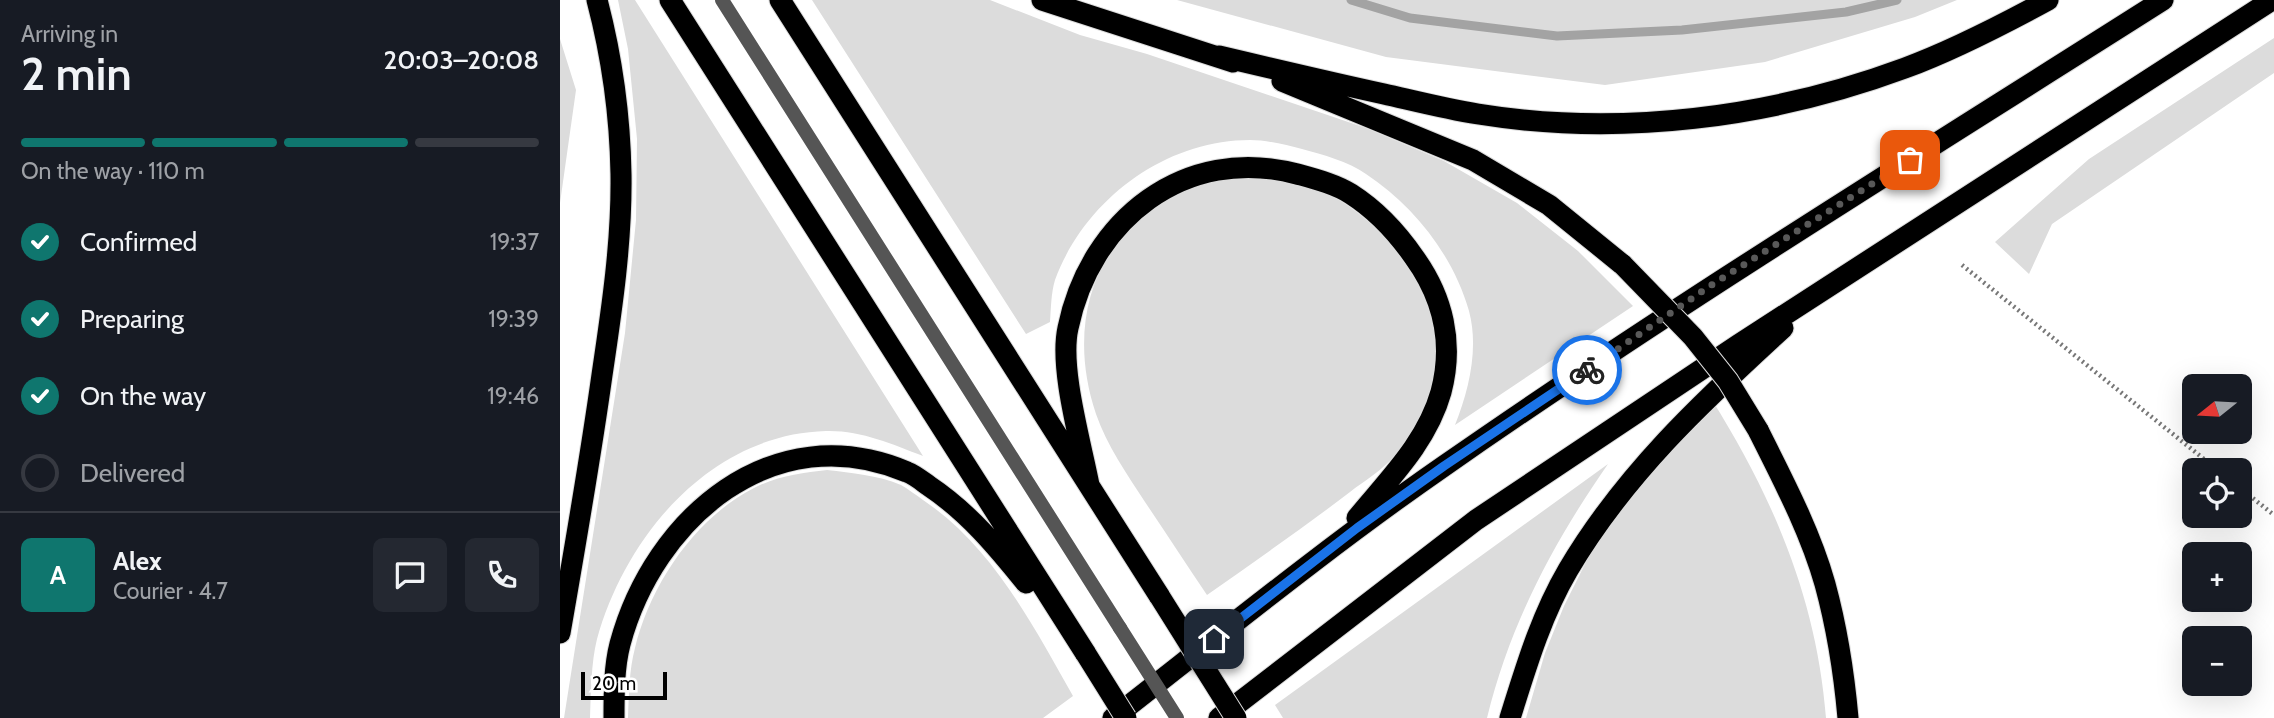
<!DOCTYPE html>
<html lang="en">
<head>
<meta charset="utf-8">
<style>
  :root { --surface:#171b24; --page:#242831; --text:#f1f3f6; --muted:#9ea1a6; --line:#363941; --accent:#0f766e }
  body { margin:0; font-family:Cabin,sans-serif; background:var(--page); color:var(--text); height:100vh; display:flex; flex-direction:column; font-size:26px; white-space:nowrap }
  * { box-sizing:border-box; margin:0 }
  p { font-size:23px; color:var(--muted) }
  .icon { flex:none; width:38px; height:38px; fill:none; stroke:currentColor; stroke-width:2; stroke-linecap:round; stroke-linejoin:round }
  .map { position:relative; flex:1; overflow:hidden }
  .side { display:flex; flex-direction:column; background:var(--surface); width:560px }
  .side>* { flex:none }
  .needle { width:46px; rotate:252deg }
  .tools { position:absolute; left:1622px; top:374px; display:grid; gap:14px }
  .tools a { display:grid; place-items:center; width:70px; height:70px; border-radius:10px; background:var(--surface); box-shadow:0 7px 28px #0002; font-size:35px }
  .scale { position:absolute; left:21px; bottom:18px; width:86px; box-sizing:border-box; padding-left:7px; border:4px solid #000; border-top:0; font-size:19px; line-height:24px; white-space:nowrap; color:#000; -webkit-text-stroke:5px #fff; paint-order:stroke }
  .pin { position:absolute; display:grid; place-items:center; width:60px; height:60px; color:#fff; margin:-30px; border-radius:14px; box-shadow:0 4px 10px #0006 }
  .courier { position:absolute; display:grid; place-items:center; width:70px; height:70px; margin:-35px; border:5px solid #1a73e8; border-radius:50%; background:#fff; color:#222; box-shadow:0 2px 9px #0007 }
  .overview em { font-style:normal; font-weight:600 }
  .overview div { display:flex; flex-direction:column-reverse }
  .overview { display:flex; align-items:center; justify-content:space-between; height:119px; padding:0 21px }
  h1 { font-size:46px; font-weight:600; line-height:52px }
  .bar { display:grid; grid-template-columns:repeat(4,1fr); gap:10px 7px; align-content:center; height:84px; padding:0 21px }
  .bar i { height:9px; border-radius:5px; background:var(--line) }
  .bar .active { background:var(--accent) }
  .bar p { grid-column:span 4 }
  .line { display:flex; align-items:center; gap:18px; padding:0 21px; border-top:2px solid var(--line) }
  .line div { flex:1 }
  .round { display:grid; place-items:center; flex:none; width:74px; height:74px; border-radius:10px; background:var(--page) }
  ol { padding:0 21px; list-style:none }
  li { display:flex; align-items:center; gap:21px; height:77px }
  li p { margin-inline-start:auto }
  li .icon { padding:7px; border-radius:50%; background:var(--accent); color:#fff; stroke-width:4 }
  li:last-child { color:var(--muted) }
  li i { width:38px; height:38px; border:4px solid var(--line); border-radius:50% }
  main { display:flex; flex:1; min-height:0 }
  .map>svg:first-child { display:block }
  .green { fill:#dcdcdc }
  .lines { fill:none; stroke-linecap:round; stroke-linejoin:round }
  .stream { stroke:#a3a3a3; stroke-width:9 }
  .highway-casing { stroke:#dbdbdb; stroke-width:23 }
  .path { stroke:#777; stroke-width:4.5; stroke-dasharray:2 3.5; stroke-linecap:butt }
  .lane { stroke:#555; stroke-width:14 }
  .highway { stroke:#000; stroke-width:21 }
  .highway-bridge-casing { stroke:#dbdbdb; stroke-width:23; stroke-linecap:butt }
  .lane-bridge { stroke:#555; stroke-width:14 }
  .highway-bridge { stroke:#000; stroke-width:21 }
  .done { stroke:#595959; stroke-width:7; stroke-dasharray:0 12.6 }
  .route { stroke:#1a73e8; stroke-width:9 }
</style>
</head>
<body>
<main>
<section class="side">
<div class="overview"><div><h1>2 min</h1><p>Arriving in</p></div><em>20:03–20:08</em></div>
<div class="bar"><i class="active"></i><i class="active"></i><i class="active"></i><i></i><p>On the way · 110 m</p></div>
<ol>
<li><svg class="icon" aria-label="check" viewBox="0 0 24 24"><path d="M5 12l5 5 9-10"/></svg>Confirmed<p>19:37</p></li>
<li><svg class="icon" aria-label="check" viewBox="0 0 24 24"><path d="M5 12l5 5 9-10"/></svg>Preparing<p>19:39</p></li>
<li><svg class="icon" aria-label="check" viewBox="0 0 24 24"><path d="M5 12l5 5 9-10"/></svg>On the way<p>19:46</p></li>
<li><i></i>Delivered</li>
</ol>
<div class="line" style="height:126px"><b class="round" style="background:var(--accent);color:#fff">A</b><div><b>Alex</b><p>Courier · 4.7</p></div><a class="round"><svg class="icon" aria-label="chat" viewBox="0 0 24 24"><path d="M4 5h16v11H9l-5 4z"/></svg></a><a class="round"><svg class="icon" aria-label="phone" viewBox="0 0 24 24"><path d="M5 4h4l2 5-3 2q2 4 5 5l2-3 5 2v4C11 20 4 13 5 4z"/></svg></a></div>
</section>
<div class="map">
<svg width="1714" height="718" viewBox="0 0 1714 718">
  <rect width="100%" height="100%" fill="#fff"/>
  <path class="green" d="M58,0h17l288,456c-31,-12 -63,-26 -97,-25 -115,3 -200,104 -229,208 -6,24 -6,53 -7,79h-26l61,-385 11,-113 1,-81 -9,-90z
    M252,0h178l90,35 67,19 219,74 78,33 73,42 61,48 55,55 -178,119c14,-35 24,-77 14,-114 -16,-56 -55,-105 -103,-137 -18,-13 -43,-19 -64,-25 -16,-4 -35,-9 -52,-9 -86,0 -166,61 -195,140 -4,13 -4,29 -5,42l-24,12z
    M617,0h780l-42,17 -150,45 -160,23 -219,-28z
    M1714,38v35l-222,151 -23,50 -34,-32 94,-83z
    M0,39l16,51 -16,113z
    M690,176c32,5 70,10 97,29 37,25 78,71 87,117 9,46 -9,99 -39,133 -12,15 -31,26 -45,37 -47,36 -95,69 -143,103 -21,-31 -41,-62 -62,-93 -18,-28 -38,-56 -49,-88 -35,-104 8,-203 117,-233 12,-3 25,-3 37,-5z
    M1152,400c62,99 105,201 114,318h-300l19,-65 19,-47 23,-46 27,-44z
    M1048,464c-55,79 -98,160 -121,254h-204l-8,-13z
    M267,470c25,3 50,5 74,15 7,4 15,10 22,15 69,46 110,125 150,196l-30,22h-415c1,-23 1,-48 7,-70 15,-63 60,-130 119,-160 23,-12 48,-15 73,-18z"/>
  <g class="lines">
    <path class="stream" d="M791,0l59,18 147,18 125,-6 164,-18 51,-12"/>
    <g class="highway-casing">
      <path id="highway" d="M110,0l416,654
        M220,0l380,597
        M482,0l191,62
        M659,56c55,13 110,26 165,38 31,7 62,15 94,20 142,23 292,4 427,-46 49,-18 97,-43 143,-68
        M722,81l191,79 76,45 74,60
        M1198,430c25,50 52,101 67,154 12,44 19,89 23,134
        M529,485c-8,-42 -30,-117 -21,-157 22,-108 117,-184 229,-154 18,5 38,10 54,20 25,16 47,40 63,63 29,40 40,86 27,135 -14,50 -52,87 -84,126
        M0,633c15,-86 30,-172 42,-258 10,-67 20,-134 19,-201 -1,-59 -9,-117 -24,-174
        M54,718c0,-24 0,-51 6,-74 34,-126 153,-229 287,-172 8,3 15,9 22,14 39,26 68,61 97,97
        M553,718c109,-85 217,-173 331,-252 234,-163 478,-313 719,-466
        M659,718l257,-198 262,-175 534,-345
        M950,718c16,-51 31,-102 58,-148 56,-95 134,-168 215,-242"/>
    </g>
    <path class="path" d="M1402,265l257,206
      M1680,488l34,27"/>
    <path class="lane" d="M162,0l398,628"/>
    <use href="#highway" class="highway"/>
    <g class="highway-bridge-casing">
      <path id="highway-bridge" d="M1063,265l70,72 35,44 30,49
        M600,597l76,121
        M526,654l40,64"/>
    </g>
    <path class="lane-bridge" d="M560,628l57,90"/>
    <use href="#highway-bridge" class="highway-bridge"/>
  </g>
  <g class="lines">
    <path class="done" d="M1027,370l123,-84 200,-126"/>
    <path class="route" d="M654,639l143,-111 87,-62 143,-96"/>
  </g>
</svg>
<div class="tools">
<a><svg class="needle" viewBox="-14 -14 28 28"><path d="M0-13l5 13h-10z" fill="#e53935"/><path d="M0 13l5-13h-10z" fill="#9ea1a6"/></svg></a>
<a><svg class="icon" aria-label="locate" viewBox="0 0 24 24"><circle cx="12" cy="12" r="6"/><path d="M12 2v4M12 18v4M2 12h4M18 12h4"/></svg></a>
<a>+</a>
<a>−</a>
</div>
<div class="scale">20 m</div>
<div class="pin" style="left:1350px;top:160px;background:#ea580c"><svg class="icon" aria-label="bag" viewBox="0 0 24 24"><path d="M5 8h14l-1 12H6zM9 8a3 3 0 0 1 6 0"/></svg></div>
<div class="pin" style="left:654px;top:639px;background:#1f2937"><svg class="icon" aria-label="home" viewBox="0 0 24 24"><path d="M3 11l9-7 9 7M6 9v11h12V9"/></svg></div>
<div class="courier" style="left:1027px;top:370px"><svg class="icon" aria-label="bike" viewBox="0 0 24 24"><circle cx="6" cy="16" r="4"/><circle cx="18" cy="16" r="4"/><path d="M6 16l4-8h5l3 8M10 8l3 8H6M13 5h3"/></svg></div>
</div>
</main>
</body>
</html>
